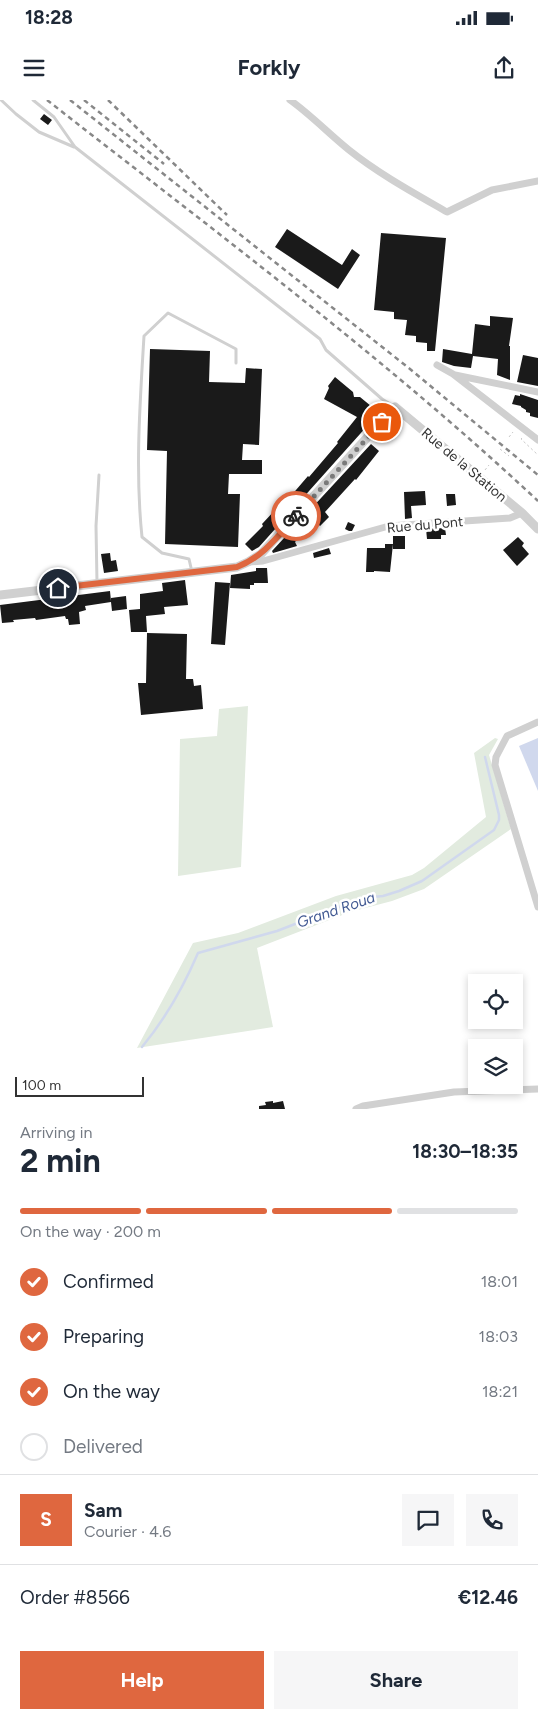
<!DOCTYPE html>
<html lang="en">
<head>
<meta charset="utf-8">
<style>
  :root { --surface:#fff; --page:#f6f6f7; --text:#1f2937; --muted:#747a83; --line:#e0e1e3; --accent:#df673f }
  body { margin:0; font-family:Figtree,sans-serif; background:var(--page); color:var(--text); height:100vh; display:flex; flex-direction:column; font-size:19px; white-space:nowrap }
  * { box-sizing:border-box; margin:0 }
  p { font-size:16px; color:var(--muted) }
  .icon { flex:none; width:28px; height:28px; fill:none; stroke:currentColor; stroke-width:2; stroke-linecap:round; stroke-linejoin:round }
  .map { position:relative; height:1009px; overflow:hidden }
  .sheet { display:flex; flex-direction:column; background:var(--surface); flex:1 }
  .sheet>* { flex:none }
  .buttons { position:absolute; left:468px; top:874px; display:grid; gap:10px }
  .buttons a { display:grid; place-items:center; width:55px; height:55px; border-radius:0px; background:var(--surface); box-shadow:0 2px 8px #0003; font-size:25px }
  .scale { position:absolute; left:15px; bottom:12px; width:129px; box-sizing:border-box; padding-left:5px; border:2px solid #333; border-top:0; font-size:14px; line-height:18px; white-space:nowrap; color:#333; -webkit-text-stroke:4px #fff; paint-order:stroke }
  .pin { position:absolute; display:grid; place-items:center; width:42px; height:42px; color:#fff; margin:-21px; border:2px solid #fff; border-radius:50%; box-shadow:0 1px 5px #0007 }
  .courier { position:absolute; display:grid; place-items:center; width:50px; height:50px; margin:-25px; border:4px solid #df673f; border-radius:50%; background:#fff; color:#222; box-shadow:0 1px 6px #0007 }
  .summary em { font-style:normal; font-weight:700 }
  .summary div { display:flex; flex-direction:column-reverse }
  .summary { display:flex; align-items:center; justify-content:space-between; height:85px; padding:0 20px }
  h1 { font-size:32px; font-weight:700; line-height:38px }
  .bar { display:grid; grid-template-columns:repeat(4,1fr); gap:8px 5px; align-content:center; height:60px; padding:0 20px }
  .bar i { height:6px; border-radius:4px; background:var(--line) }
  .bar .active { background:var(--accent) }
  .bar p { grid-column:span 4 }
  .line { display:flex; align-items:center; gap:12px; padding:0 20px; border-top:1px solid var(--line) }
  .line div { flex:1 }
  .round { display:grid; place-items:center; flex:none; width:52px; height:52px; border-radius:0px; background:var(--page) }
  ol { padding:0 20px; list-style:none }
  li { display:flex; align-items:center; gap:15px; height:55px }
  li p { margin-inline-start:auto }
  li .icon { padding:5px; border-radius:50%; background:var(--accent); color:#fff; stroke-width:4 }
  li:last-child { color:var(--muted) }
  li i { width:28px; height:28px; border:2px solid var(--line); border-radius:50% }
  .action { display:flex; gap:10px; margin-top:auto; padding:10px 20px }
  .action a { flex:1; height:58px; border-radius:0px; background:var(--accent); color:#fff; font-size:20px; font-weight:700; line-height:58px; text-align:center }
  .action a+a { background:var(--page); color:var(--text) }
  .status { display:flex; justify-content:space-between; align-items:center; height:35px; padding:0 25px; background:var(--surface); direction:ltr }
  .status svg { height:14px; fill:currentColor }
  header { display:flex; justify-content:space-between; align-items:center; height:65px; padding:0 20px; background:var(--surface); font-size:22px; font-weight:700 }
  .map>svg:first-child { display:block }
  .green { fill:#e2ebdf }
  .water { fill:#d0d8ed }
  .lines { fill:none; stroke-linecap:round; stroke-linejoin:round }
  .stream { stroke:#d0d8ed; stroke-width:2.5 }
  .building { fill:#1a1a1a }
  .path { stroke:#cacaca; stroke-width:1; stroke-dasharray:2.5 2.5; stroke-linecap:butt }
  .service { stroke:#d0d0d0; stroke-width:3 }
  .minor { stroke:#d0d0d0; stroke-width:7 }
  .tertiary { stroke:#d0d0d0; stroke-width:9 }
  .rail { stroke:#888; stroke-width:2.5; stroke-dasharray:5 4; stroke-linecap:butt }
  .done { stroke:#7a7a7a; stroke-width:5; stroke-dasharray:0 9 }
  .route { stroke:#df673f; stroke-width:6 }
  .labels { text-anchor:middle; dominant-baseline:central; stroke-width:5; stroke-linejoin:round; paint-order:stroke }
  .street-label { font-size:14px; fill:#333; stroke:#fff }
  .water-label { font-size:15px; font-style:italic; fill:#425a93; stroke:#fff }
</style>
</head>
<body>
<div class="status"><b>18:28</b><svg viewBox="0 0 49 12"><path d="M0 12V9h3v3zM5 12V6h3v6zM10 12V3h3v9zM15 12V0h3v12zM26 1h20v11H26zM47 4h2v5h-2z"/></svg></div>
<header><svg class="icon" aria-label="menu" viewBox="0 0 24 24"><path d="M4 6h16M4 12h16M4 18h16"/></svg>Forkly<svg class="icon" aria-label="share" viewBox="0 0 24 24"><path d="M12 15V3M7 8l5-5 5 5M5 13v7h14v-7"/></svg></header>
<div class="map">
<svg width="538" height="1009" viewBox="0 0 538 1009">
  <rect width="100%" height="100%" fill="#fff"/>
  <path class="green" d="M248,606l-7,161 -63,9 2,-137 37,-3 2,-27z
    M495,638l3,1 -9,16 22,74 -87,60 -32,12 -42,11 -93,36 16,79 -136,21 56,-105 45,-10 98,-37 76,-21 12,-7 62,-51 -12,-64z"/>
  <path class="water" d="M538,638v53l-19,-45z"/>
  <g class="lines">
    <path class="stream" d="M142,947c24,-29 41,-59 56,-94l79,-22 85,-33 21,-2 16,-5 23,-10 72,-51 5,-10v-5l-14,-58"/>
  </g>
  <path class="building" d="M44,14l8,6 -4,5 -8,-6z
    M287,129l55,36 10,-16 8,6 -22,34 -63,-42z
    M381,133l65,5 -11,113h-8v-8l-11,-1v-6l-11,-1 2,-15 -13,-1v-7l-20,-2z
    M490,216l23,2 -4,28h1v34l-13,-5 1,-16 -25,-3 -2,12 -17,-2 -12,-4 1,-13 29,5 3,-30 15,2z
    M150,249l60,2 -1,31 36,1 1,-15 16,1 -3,76 -16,-1 -1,16h20v14h-33l-1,20h12l-2,53 -73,-3 2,-93 -20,-1z
    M523,255l15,3v28l-21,-4z
    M335,277l18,15 1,5h6l17,14v4l-118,132 -7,4 -7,-7 18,-18 -1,-2 14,-15 2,2 30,-35 1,1 29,-34 -1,-1 20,-25 -33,-18 5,-11 -1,-2z
    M520,294l18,6v18l-8,-2v-3l-4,-1v-2l-5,-3v-1l-9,-2 3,-9 5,1z
    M371,344l8,7 -23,29 -1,-1 -30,33 4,5 -9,9 -4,-4 -11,11 -1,-1 -9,10 2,4 -24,7 -1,-2z
    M425,391l1,14 -15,1 1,12 -7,1 -1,-27z
    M446,394h9l1,11 -9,1z
    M348,422l7,3 -3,6h-3l-4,-2z
    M445,428l1,7h-5v4h-14l-1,-10z
    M393,436h12v13h-12z
    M518,437l6,6 -2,3 7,8 -12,12 -14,-16z
    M385,444h8l-3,28 -16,-1v1h-8l1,-24h18z
    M329,448l2,6 -17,4 -1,-5z
    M110,453l1,8 5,-1 2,11 -14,2 -3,-19z
    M256,468h11l1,15h-14v2h-4v4l-20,-1 1,-13 25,-4z
    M185,480l3,25 -24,2 1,7 -19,2 1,16h-16l-2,-22 11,-1v-15l23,-3 -1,-8z
    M215,482l15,1 -5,62 -14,-1z
    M110,491l1,10v-3l15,-2 1,13 -15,2 -1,-9 -26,4 1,4 -7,2 1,12 -11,1 -1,-6h-2l-1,-3 -29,4 -1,-2 -22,2 1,2 -12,1 -2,-18z
    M147,533l40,1 -1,45h7l1,7 7,-1 2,24 -62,6 -3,-32h8z
    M273,1001v2l10,-2 2,8h-26v-3l7,-1 -1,-3z"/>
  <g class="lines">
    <path class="path" d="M509,337l4,-5
      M522,338l-1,1 17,16
      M500,349l9,7
      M485,370l4,-5"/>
    <path class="service" d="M1,0l15,14 23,18 35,15
      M33,0l21,17 21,30 245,192 6,11 56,49 13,8
      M192,472l-3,-13 -27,-6 -20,-16c-7,-67 -2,-134 2,-201l24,-23 68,36v14
      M97,483l-1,-57 3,-51"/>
    <path class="minor" d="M290,0c21,15 39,34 59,50 30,24 65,43 98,62l45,-22 46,-9
      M437,265l16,9 85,66
      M455,275l83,17
      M249,462l14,-1 126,-35 121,-8 12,-5
      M538,622l-31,14 -11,21 -1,8 43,142
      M356,1009l7,-3 91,-14 84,-3"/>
    <path class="tertiary" d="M0,495l237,-28 11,-5 13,-8 134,-147 127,106 16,16"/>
    <path class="rail" d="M47,0c166,130 337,257 491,401
      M70,0l340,269 128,106
      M84,0l80,64
      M108,0l119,115"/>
  </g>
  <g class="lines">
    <path class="done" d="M296,416l86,-94"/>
    <path class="route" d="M58,488l179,-21c26,-10 41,-31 59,-51"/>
  </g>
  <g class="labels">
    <g class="street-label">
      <text transform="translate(464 365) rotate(40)">Rue de la Station</text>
      <text transform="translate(425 425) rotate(-5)">Rue du Pont</text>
    </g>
    <g class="water-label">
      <text transform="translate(336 810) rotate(-19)">Grand Roua</text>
    </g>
  </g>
</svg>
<div class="buttons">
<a><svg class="icon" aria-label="locate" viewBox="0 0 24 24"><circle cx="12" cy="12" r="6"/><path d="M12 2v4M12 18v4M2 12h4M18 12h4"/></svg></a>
<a><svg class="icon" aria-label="layers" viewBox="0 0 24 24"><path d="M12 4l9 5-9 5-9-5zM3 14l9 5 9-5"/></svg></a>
</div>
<div class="scale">100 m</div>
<div class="pin" style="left:382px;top:322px;background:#ea580c"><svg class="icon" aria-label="bag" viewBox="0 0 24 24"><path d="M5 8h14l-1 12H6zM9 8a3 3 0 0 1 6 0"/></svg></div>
<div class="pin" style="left:58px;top:488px;background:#1f2937"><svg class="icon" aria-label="home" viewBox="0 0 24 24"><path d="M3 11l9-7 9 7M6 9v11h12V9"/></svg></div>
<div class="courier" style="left:296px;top:416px"><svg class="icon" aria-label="bike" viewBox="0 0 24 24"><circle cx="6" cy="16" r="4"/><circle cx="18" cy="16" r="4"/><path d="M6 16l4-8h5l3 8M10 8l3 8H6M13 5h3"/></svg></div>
</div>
<section class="sheet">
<div class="summary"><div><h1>2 min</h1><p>Arriving in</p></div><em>18:30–18:35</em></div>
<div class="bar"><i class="active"></i><i class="active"></i><i class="active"></i><i></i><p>On the way · 200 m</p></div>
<ol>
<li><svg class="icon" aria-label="check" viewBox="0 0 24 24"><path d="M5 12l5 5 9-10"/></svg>Confirmed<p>18:01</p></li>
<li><svg class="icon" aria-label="check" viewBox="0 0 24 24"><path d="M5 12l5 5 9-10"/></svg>Preparing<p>18:03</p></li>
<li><svg class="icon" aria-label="check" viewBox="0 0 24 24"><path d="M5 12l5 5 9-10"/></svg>On the way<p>18:21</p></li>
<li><i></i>Delivered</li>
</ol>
<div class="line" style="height:90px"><b class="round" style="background:var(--accent);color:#fff">S</b><div><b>Sam</b><p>Courier · 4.6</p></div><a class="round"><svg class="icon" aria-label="chat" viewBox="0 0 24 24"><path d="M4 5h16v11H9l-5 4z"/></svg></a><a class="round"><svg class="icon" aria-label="phone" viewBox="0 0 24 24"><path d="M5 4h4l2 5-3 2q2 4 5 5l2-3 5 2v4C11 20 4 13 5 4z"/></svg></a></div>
<div class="line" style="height:65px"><div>Order #8566</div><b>€12.46</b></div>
<div class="action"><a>Help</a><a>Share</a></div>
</section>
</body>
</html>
